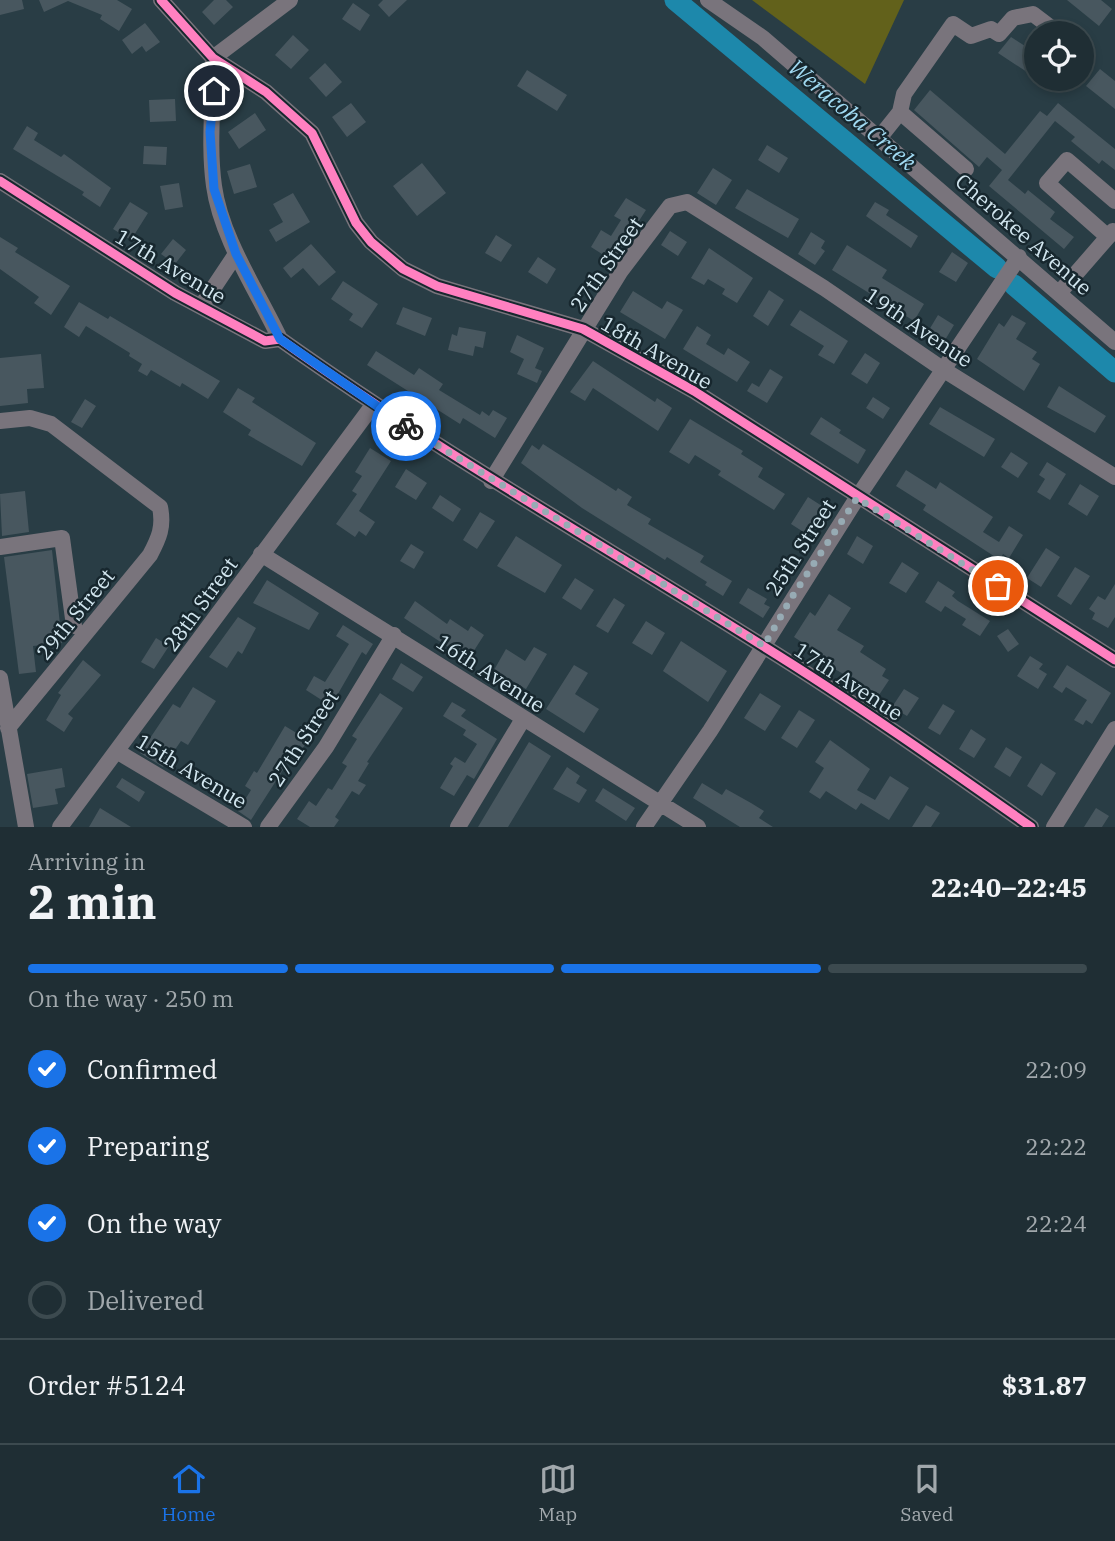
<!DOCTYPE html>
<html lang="en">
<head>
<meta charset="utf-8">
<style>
  :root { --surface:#1f2e34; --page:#27363c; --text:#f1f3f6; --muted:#a1a8ac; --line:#3c4a4f; --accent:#1a73e8 }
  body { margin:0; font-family:"IBM Plex Serif",serif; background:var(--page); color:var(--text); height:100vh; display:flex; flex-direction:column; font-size:26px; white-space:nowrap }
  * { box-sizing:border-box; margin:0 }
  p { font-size:23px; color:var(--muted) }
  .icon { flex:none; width:38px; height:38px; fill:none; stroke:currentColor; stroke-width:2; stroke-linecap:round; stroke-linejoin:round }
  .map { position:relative; height:827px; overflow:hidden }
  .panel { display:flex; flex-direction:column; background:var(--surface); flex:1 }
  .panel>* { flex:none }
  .tools { position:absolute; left:1024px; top:21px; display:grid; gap:14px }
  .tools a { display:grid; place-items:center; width:70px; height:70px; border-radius:50%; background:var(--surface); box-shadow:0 4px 10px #0003,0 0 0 2px var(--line); font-size:35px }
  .pin { position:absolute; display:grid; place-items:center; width:60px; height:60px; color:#fff; margin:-30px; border:4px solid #fff; border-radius:50%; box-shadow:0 2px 7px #0007 }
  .courier { position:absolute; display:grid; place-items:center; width:70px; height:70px; margin:-35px; border:5px solid #1a73e8; border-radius:50%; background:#fff; color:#222; box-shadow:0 2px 9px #0007 }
  .head em { font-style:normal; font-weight:800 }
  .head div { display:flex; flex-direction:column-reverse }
  .head { display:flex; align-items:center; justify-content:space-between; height:119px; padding:0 28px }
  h1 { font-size:46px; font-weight:800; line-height:52px }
  .bar { display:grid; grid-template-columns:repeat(4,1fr); gap:10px 7px; align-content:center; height:84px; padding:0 28px }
  .bar i { height:9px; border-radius:5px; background:var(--line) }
  .bar .on { background:var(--accent) }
  .bar p { grid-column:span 4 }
  .line { display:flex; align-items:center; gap:18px; padding:0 28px; border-top:2px solid var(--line) }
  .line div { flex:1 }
  ol { padding:0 28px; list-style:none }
  li { display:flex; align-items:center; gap:21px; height:77px }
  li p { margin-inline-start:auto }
  li .icon { padding:7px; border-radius:50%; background:var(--accent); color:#fff; stroke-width:4 }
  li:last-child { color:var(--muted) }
  li i { width:38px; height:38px; border:4px solid var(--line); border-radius:50% }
  .menu { display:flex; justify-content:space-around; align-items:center; height:98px; border-top:2px solid var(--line); background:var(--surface); font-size:19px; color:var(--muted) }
  .menu a { display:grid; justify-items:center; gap:4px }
  .menu .on { color:var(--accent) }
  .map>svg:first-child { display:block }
  .grass { fill:#62611b }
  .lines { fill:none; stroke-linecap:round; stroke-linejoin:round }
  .river { stroke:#1d88ab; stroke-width:21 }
  .building { fill:#48575f }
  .minor { stroke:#79747c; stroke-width:16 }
  .cycleway-casing { stroke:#17272e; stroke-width:13 }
  .cycleway { stroke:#ff80c0; stroke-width:9 }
  .done { stroke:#97abb4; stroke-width:7; stroke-dasharray:0 12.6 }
  .route { stroke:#1a73e8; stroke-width:9 }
  .labels { text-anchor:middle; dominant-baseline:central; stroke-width:5; stroke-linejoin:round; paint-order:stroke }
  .street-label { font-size:21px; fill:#d2e6ef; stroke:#17272e }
  .water-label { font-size:23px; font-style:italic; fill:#a0d9f1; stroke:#17272e }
</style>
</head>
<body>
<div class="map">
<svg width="1115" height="827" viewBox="0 0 1115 827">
  <rect width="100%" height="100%" fill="#293d45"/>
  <path class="grass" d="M752,0h152l-39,84z"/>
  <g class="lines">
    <path class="river" d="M675,0l322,268
      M1014,285l101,87"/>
  </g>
  <path class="building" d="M0,0h22l2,9 -24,6z
    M39,0h78l15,9 -13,22 -19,-12 2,-4 -34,-14 -24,11z
    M214,0h12l7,7 -19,18 -12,-13z
    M383,0h24l-18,17 -11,-12z
    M1067,0h34l11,9 -13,17z
    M353,3l17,12 -10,16 -18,-12z
    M145,23l15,19 -14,10 -4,-6 -10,8 -10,-14z
    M293,35l16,15 -18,19 -16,-14z
    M1011,37l25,16v25l-38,-25z
    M325,63l17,19 -16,15 -17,-19z
    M1100,69l15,12v28l-29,-23z
    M527,70l40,25 -10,16 -40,-25z
    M930,90l75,64 35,-43 7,5 11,-13 57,46v21l-13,-10 -3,4 -28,-23 4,-4 -20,-16 -47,59 17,14 3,-4 27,22 -5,7 24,18 -10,12 -75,-63 13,-16 -15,-13 -8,10 -65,-57z
    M175,99l1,22 -26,1 -1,-22z
    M351,103l15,19 -19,15 -15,-20z
    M255,113l11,17 -27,19 -11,-17z
    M27,126l11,7 -4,7 27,17 3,-3 47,34 -11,19 -18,-12 2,-3 -71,-43z
    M767,145l21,13 -9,15 -21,-13z
    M144,146l23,1 -1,18 -23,-1z
    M422,163l24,30 -29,23 -24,-30z
    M250,164l7,23 -23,7 -7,-23z
    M713,168l19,12 -16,25 -19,-12z
    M179,183l4,24 -18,3 -5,-24z
    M747,189l52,30 -11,19 -53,-30z
    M293,193l17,29 -34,20 -7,-12 14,-8 -10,-18z
    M626,198l20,12 -33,51 -22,-14 10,-17 10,6 10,-16 -7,-4z
    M130,202l18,11 -17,27 -18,-11z
    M875,202l14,8 -3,5 32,21 -7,12 -45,-32z
    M670,231l17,11 -9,14 -17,-11z
    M811,232l14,9 -4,7 4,3 -10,14 -17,-11z
    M496,235l16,10 -11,17 -16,-9z
    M0,237l18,11 -3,4 55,34 -19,29 -17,-12 5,-6 -39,-28z
    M173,239l13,11 -11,14 -14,-10z
    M311,244l25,28 -17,14 -16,-18 -12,10 -8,-10z
    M847,245l40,25 -5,8 42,26 -10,17 -82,-51z
    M709,248l44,30 -16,25 -15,-9 3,-5 -17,-10 -4,6 -13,-7z
    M952,252l16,11 -12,19 -17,-10z
    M538,257l18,12 -9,15 -19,-12z
    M343,281l35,23 -16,24 -13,-8 4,-6 -22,-15z
    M769,290l15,10 -16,26 -15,-10z
    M633,291l29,18 5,-8 16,9 -18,29 -45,-27z
    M79,302l29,17 2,-3 110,65 -12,18 -26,-16 -2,4 -29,-17 -4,6 -9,-5 4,-7 -13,-8 1,-3 -44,-27 -7,11 -15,-10z
    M403,307l29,11 -7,18 -29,-12z
    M800,310l48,31 -14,23 -16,-9 6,-9 -34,-21z
    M938,315l16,10 -9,15 -16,-10z
    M1012,315l14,8 -10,16 21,13 -5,7 8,5 -16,27 -47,-32 22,-36 5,4z
    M697,326l14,9 -5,9 18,11 4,-7 22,14 -13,20 -54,-33z
    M459,327l27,5 -3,16 -8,-2 -2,10 -25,-6 4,-16 5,2z
    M517,335l27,13 -9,20 7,3 -5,12 -20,-9 7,-15 -14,-7z
    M376,351l38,24 5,-7 24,16 -4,6 41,25 2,-4 7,5 4,-6 14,8 -12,20 -32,-20 -3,6 -93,-59z
    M865,353l15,10 -13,21 -16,-10z
    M41,354l3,34 -17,1 1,14 -28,3v-48z
    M593,361l62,41 2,-4 15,10 -14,23 -65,-43 -8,13 -15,-9z
    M770,369l13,8 -16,26 -20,-12 5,-8 7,4z
    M1059,386l47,30 -11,17 -48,-26z
    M238,388l17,10 -3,4 64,41 -14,23 -54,-31 3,-5 -28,-18z
    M873,397l17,11 -7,11 -17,-11z
    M85,399l11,7 -14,22 -11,-6z
    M940,407l55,32 -11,18 -55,-33z
    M821,417l20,13 -2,3 27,17 -8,14 -48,-30z
    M690,419l53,32 -2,3 22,14 -5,9 27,17 -11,16 -56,-35 3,-4 -26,-16 -6,9 -20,-12z
    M543,444l73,47 2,-3 14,9 -5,8 24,14 -3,5 56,32 -4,6 32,19 -9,15 -18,-11 2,-3 -40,-25 -2,3 -83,-52 -61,-45 11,-18 7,5z
    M370,448l21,13 -32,50 16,11 -9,14 -7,-5 -4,6 -19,-13 21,-30 -5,-3 10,-15 -7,-4z
    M1011,452l17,11 -10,15 -17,-11z
    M1047,462l19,12 -16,26 -13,-8 8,-13 -6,-4z
    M406,469l21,14 -11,17 -21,-13z
    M906,470l30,19 4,-7 53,35 -10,15 16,10 10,-16 14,9 -14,23 -6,-4 -3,6 -77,-50 3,-5 -30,-19z
    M1080,484l19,12 -12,20 -19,-12z
    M25,491l4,41 -27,4 -2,-42z
    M440,495l21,14 -8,13 -21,-14z
    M808,497l14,9 -17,27 -14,-9z
    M480,512l15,9 -18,28 -14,-9z
    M516,536l46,29 -17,28 -48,-27z
    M857,536l16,10 -10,18 -16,-10z
    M411,544l13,8 -10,17 -14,-8z
    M1046,548l14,9 -19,30 -14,-9z
    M52,550l10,93 -29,3 3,26 -17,2 -15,-117z
    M902,562l17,11 -13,20 -17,-10z
    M1075,567l15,9 -19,29 -14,-9z
    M575,578l19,12 -13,20 -19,-12z
    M267,580l52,33 -10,17 -56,-27z
    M938,581l17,11 -3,4 6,5 32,20 -10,15 -18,-11 4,-6 -21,-13 -4,6 -16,-10z
    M1115,584v33l-7,11 -16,-9 3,-6 -6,-4 9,-13 7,4z
    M748,588l19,11 -3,5 6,3 -7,11 -24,-15z
    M829,594l22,14 -14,22 27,16 -4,6 26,17 -4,7 7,4 -10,15 -51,-30 2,-4 -36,-24 16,-25 5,4z
    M614,598l11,7 -17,28 -12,-7z
    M415,601l32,23 3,-5 18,12 3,-5 13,9 -16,25 -64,-42z
    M238,617l18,11 -14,26 -4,-3 -11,17 -18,-11z
    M646,621l19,12 -13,22 -20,-12z
    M343,625l30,19 -7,11 -4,-3 -31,54 -25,-16 8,-14 11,6 24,-38 -13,-8z
    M1008,629l11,15 -11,8 -11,-16z
    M156,638l13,8 -15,23 -13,-7z
    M681,641l46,30 -19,31 -45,-31z
    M534,647l13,7 -21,35 -32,-19 12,-21 19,12z
    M1030,656l13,8 -4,5 8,5 -9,15 -21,-13z
    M83,660l18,15 -33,39 5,4 -9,14 -18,-12 15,-25 -3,-2z
    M401,663l22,14 -10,15 -21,-13z
    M574,665l14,8 -13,21 24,15 -15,24 -38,-24z
    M1067,665l44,28 -19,31 -6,-4 -3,5 -9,-5 13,-20 -21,-13 -4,6 -9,-6z
    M193,687l23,14 -28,44 -7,-4 -18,26 -23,-14 33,-49 7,4z
    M904,689l15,9 -12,18 -15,-9z
    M380,693l23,15 -36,54 2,1 -11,18 8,4 -7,10 -7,-4 -17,26 4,3 -5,7h-24l-13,-8 12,-18 7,5 12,-18 4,2 15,-24 -5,-3 15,-24 -5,-3z
    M760,693l21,13 -16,25 -21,-13z
    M452,702l14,8 -5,6 36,23 -23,40 -7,-4 -13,21 -14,-8 13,-22 -3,-2 5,-7 10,6 12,-19 -14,-9 3,-5 -23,-14z
    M943,704l12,7 -15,24 -12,-7z
    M799,710l16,10 -18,28 -16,-10z
    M285,726l23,14 -5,8 -4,-3 -48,75 -13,-9 13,-21 -6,-4 9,-15 3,2z
    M971,729l15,10 -12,19 -15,-9z
    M830,740l40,29 -13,21 18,10 15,-24 19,12 -20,32 -28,-17 -5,7 -30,-19 -6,8 -11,-7 15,-24 -9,-6z
    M529,742l22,14 -43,71h-30z
    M1006,747l16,10 -12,20 -16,-10z
    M1041,763l15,10 -14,23 -15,-10z
    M567,767l13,9 -4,7 11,7 -8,13 -26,-14z
    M62,768l3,19 -10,2 3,15 -25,4 -6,-34z
    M122,778l23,14 -6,10 -23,-15z
    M702,783l20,12 4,-6 25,14 13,8 -5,7 14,9h-33l-47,-29z
    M603,788l32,20 -9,13 -31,-20z
    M926,805l14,8 -9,14h-19z
    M100,808l31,19h-42z
    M1096,808l13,8 -7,11h-18z"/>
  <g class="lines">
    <path class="minor" d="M161,0l52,58 53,34 46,41 44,90 15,19 32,27 34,17 146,43 111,62 421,269
      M708,0l55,38 352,304
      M900,112l4,-18 49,-70 18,12 20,-7 8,5 14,-16 20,-4 25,19
      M880,137l20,-25 66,57
      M0,181l175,112 90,48 15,-2c156,111 321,205 483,307 92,57 180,119 268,181
      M1108,237l-61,-54 20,-23 48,41
      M1060,292l53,-61
      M202,305l34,-51
      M280,339c-22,-47 -59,-101 -66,-153 -6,-43 0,-85 -1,-128l77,-58
      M0,421l30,-3 21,6 109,83c4,20 -1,31 -10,48l-142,173
      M491,481l129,-209 50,-66 17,-4 137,86 120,82 171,107
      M0,547l62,-9 12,88
      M261,554l437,273
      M0,678l26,149
      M118,752l126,75
      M60,827l313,-422
      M268,827l58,-80 68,-112
      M458,827l65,-108
      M644,827l66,-96 147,-233 162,-241
      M1054,827l61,-98"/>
    <g class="cycleway-casing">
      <path id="cycleway" d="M161,0l52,58 53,34 46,41 44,90 15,19 32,27 34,17 146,43 111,62 421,269
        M0,181l175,112 90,48 15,-2c156,111 321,205 483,307 92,57 180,119 268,181"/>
    </g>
    <use href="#cycleway" class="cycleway"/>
  </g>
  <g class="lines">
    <path class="done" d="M406,426l358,220 26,-46 67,-102 141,88"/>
    <path class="route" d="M214,91l-4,41 4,57 22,65 44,85 126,87"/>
  </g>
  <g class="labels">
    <g class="street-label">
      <text transform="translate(1024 234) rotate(41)">Cherokee Avenue</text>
      <text transform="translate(606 264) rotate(-55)">27th Street</text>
      <text transform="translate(171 266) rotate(31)">17th Avenue</text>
      <text transform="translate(919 327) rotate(34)">19th Avenue</text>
      <text transform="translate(657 352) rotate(30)">18th Avenue</text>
      <text transform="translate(800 547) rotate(-57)">25th Street</text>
      <text transform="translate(200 604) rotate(-54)">28th Street</text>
      <text transform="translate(75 614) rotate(-51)">29th Street</text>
      <text transform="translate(491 673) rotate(33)">16th Avenue</text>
      <text transform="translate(849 681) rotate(33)">17th Avenue</text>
      <text transform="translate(303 738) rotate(-57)">27th Street</text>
      <text transform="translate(192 771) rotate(31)">15th Avenue</text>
    </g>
    <g class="water-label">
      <text transform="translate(853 114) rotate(40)">Weracoba Creek</text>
    </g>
  </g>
</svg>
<div class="tools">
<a><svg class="icon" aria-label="locate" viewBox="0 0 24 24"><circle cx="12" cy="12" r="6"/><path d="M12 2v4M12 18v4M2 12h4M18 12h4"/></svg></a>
</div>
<div class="pin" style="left:998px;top:586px;background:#ea580c"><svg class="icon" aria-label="bag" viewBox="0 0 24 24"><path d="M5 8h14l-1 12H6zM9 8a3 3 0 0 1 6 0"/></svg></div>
<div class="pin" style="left:214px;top:91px;background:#1f2937"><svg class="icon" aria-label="home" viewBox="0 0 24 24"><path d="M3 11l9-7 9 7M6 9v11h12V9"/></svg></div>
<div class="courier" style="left:406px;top:426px"><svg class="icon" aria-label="bike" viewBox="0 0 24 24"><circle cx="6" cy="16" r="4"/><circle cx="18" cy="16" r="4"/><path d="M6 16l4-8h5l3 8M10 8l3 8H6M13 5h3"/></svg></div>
</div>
<section class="panel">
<div class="head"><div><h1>2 min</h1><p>Arriving in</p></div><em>22:40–22:45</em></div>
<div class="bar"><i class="on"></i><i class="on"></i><i class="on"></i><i></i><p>On the way · 250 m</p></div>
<ol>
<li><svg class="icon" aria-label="check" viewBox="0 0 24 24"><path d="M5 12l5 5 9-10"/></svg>Confirmed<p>22:09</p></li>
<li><svg class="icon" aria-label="check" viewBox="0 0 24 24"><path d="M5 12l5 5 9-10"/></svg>Preparing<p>22:22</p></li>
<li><svg class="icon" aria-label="check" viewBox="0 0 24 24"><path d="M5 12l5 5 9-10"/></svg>On the way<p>22:24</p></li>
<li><i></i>Delivered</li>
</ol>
<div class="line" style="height:91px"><div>Order #5124</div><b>$31.87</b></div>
</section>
<nav class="menu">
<a class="on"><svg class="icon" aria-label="home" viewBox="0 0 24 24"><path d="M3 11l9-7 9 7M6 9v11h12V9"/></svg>Home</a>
<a><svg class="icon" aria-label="map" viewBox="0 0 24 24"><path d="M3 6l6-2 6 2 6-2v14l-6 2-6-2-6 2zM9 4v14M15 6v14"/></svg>Map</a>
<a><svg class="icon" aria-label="saved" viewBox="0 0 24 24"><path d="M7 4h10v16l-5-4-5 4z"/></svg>Saved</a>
</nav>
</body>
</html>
